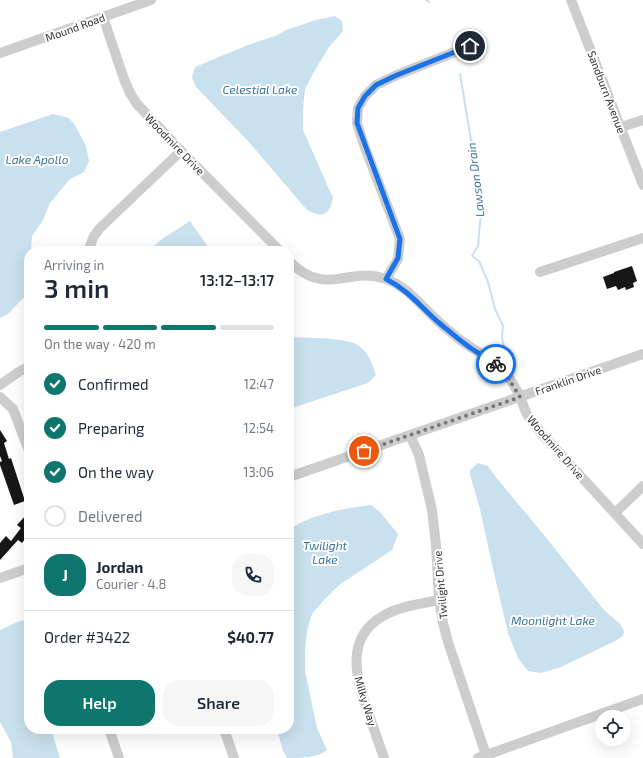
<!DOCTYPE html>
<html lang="en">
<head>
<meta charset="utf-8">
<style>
  :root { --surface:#fff; --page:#f6f6f7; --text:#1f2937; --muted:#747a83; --line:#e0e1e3; --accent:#0f766e }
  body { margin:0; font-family:"Exo 2",sans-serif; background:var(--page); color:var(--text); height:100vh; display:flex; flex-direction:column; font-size:15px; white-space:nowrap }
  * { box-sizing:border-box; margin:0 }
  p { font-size:13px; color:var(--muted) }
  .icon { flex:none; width:22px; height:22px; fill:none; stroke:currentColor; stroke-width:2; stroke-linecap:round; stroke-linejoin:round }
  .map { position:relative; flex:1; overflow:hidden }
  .side { position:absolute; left:24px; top:246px; width:270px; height:488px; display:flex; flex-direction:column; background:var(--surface); border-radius:16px; box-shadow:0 4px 16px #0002 }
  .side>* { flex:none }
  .fabs { position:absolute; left:595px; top:710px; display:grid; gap:8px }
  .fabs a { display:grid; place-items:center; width:36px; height:36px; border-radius:50%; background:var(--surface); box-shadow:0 4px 16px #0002; font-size:20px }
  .pin { position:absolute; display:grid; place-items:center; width:34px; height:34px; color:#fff; margin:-17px; border:2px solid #fff; border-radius:50%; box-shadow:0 1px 4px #0007 }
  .courier { position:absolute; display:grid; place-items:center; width:40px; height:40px; margin:-20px; border:3px solid #1a73e8; border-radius:50%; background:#fff; color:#222; box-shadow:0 1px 5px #0007 }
  .head em { font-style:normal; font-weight:600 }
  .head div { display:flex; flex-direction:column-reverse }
  .head { display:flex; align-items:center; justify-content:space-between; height:68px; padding:0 20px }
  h1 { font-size:26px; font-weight:600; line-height:30px }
  .bar { display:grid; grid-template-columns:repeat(4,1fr); gap:6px 4px; align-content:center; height:48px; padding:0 20px }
  .bar i { height:5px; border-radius:3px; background:var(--line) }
  .bar .selected { background:var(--accent) }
  .bar p { grid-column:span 4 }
  .line { display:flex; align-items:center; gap:10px; padding:0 20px; border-top:1px solid var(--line) }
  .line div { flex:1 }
  .round { display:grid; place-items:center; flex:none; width:42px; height:42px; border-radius:16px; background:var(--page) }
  ol { padding:0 20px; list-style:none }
  li { display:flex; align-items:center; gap:12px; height:44px }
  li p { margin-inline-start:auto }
  li .icon { padding:4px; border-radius:50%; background:var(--accent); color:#fff; stroke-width:4 }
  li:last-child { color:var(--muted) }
  li i { width:22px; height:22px; border:2px solid var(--line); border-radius:50% }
  .action { display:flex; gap:8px; margin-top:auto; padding:8px 20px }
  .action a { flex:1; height:46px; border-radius:16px; background:var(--accent); color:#fff; font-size:16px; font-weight:600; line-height:46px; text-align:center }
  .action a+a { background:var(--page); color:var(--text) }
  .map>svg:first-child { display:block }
  .water { fill:#c9e0ee }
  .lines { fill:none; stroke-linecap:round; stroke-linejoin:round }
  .stream { stroke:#c9e0ee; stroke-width:2 }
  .building { fill:#171717 }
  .minor { stroke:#cdcdcd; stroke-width:10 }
  .done { stroke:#787878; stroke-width:4; stroke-dasharray:0 7.2 }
  .route { stroke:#1a73e8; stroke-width:5 }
  .labels { text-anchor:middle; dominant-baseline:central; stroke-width:4; stroke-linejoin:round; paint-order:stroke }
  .street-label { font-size:11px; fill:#303030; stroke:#fff }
  .water-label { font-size:12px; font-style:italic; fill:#3a7495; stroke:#fff }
</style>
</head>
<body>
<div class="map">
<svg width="643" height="758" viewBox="0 0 643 758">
  <rect width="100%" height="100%" fill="#fff"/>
  <path class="water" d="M335,16l7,5 1,10 -14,16 -14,23 -10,19 -2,20v21l30,68c-4,18 -10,20 -26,12l-59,-69 -52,-54 -4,-10 3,-10 53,-22 27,-9 11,-6 30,-10z
    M53,114l16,4 6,7 11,21 3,15 -5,11 -14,7 -20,24 -7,17 -11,16 -1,15h-2v16l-4,29 -16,17 -9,5v-186z
    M190,221l21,30h-63l14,-12z
    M289,337c15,1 60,0 70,9 10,7 13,18 17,29l-8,8 -79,26z
    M478,463l10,3 7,10 48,58 61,76 16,14 4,7 -1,5 -10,6 -52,25 -20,6 -13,-2 -10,-13 -10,-25 -15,-64 -13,-60 -10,-34v-5z
    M371,505l9,7 18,22 -6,16 -53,35 -16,16 -11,13 -5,17 -2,18v22l12,57 10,22c-10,8 -26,8 -40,8l-4,-7 -6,-22h12v-199c22,-16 56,-22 82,-25z
    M29,619v110h22l9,29h-47l-2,-16 -11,-20v-92l20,-9z"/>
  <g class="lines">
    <path class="stream" d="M426,0l3,2
      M460,74l16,96 5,42 -3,34 -6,10 7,5 9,21 7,27 8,17 -1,13 3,10"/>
  </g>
  <path class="building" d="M632,266l5,15 -4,2 1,4 -8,3 -1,-3 -7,3 -2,-4 -9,3 -4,-12 11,-4v-1z
    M0,430l7,11 -3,2 5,16 2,-1 14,43 -11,4 -14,-40v-3l2,-1 -2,-5z
    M26,515l3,2v17l-7,9 -4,-3 -18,20v-17l6,-7 5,5 10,-13 -4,-3z"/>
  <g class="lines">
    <path class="minor" d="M571,0l72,185
      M103,17l21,62 6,14 7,11 44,47 99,100
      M0,53l151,-53
      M621,127l22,-7
      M88,251l6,-15 6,-8 81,-77
      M289,261c38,38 59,4 97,18 21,7 36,28 52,42 6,6 14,12 21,18 15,12 34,19 46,34 7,8 12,17 16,26 2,6 4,12 7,17 4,6 9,11 13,17l102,111
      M540,272l103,-34
      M386,279l12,-20 2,-20 -36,-94 -7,-22 1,-15 7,-12 11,-11 21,-10 73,-29
      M0,385l20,-14 9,-4
      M0,397l13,12 16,42
      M410,435l9,20 13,55 4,35 3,55 4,23 5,19 38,113
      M289,477l354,-123
      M615,513l28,-27
      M0,578l29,-10
      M109,729l10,29
      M224,729l10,29
      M384,758c-5,-14 -10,-29 -15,-43 -13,-35 -25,-77 14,-99 17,-10 38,-12 56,-16
      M478,758l165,-59"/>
  </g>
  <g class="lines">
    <path class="done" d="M364,451l156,-54 -15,-24 -9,-9"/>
    <path class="route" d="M470,46l-73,29 -21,10 -11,11 -7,12 -1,15 43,116 -2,19 -12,21c22,11 34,27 52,43 11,9 22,19 34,27 8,5 16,10 24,15"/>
  </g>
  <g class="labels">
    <g class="street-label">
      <text transform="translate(75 27) rotate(-20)">Mound Road</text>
      <text transform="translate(607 92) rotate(69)">Sandburn Avenue</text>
      <text transform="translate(175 144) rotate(46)">Woodmire Drive</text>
      <text transform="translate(568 380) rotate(-19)">Franklin Drive</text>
      <text transform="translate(556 447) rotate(49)">Woodmire Drive</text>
      <text transform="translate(440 585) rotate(-95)">Twilight Drive</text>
      <text transform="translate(366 701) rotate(73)">Milky Way</text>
    </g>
    <g class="water-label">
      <text x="260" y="89">Celestial Lake</text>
      <text x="37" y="159">Lake Apollo</text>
      <text transform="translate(475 180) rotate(-97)">Lawson Drain</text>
      <text x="325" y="545">Twilight<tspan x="325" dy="14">Lake</tspan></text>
      <text x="553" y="620">Moonlight Lake</text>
    </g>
  </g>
</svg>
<div class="fabs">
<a><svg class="icon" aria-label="locate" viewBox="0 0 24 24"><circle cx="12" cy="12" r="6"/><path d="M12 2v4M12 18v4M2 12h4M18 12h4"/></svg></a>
</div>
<div class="pin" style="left:364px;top:451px;background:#ea580c"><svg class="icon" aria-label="bag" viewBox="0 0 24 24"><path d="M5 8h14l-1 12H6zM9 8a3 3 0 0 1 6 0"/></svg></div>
<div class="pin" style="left:470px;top:46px;background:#1f2937"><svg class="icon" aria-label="home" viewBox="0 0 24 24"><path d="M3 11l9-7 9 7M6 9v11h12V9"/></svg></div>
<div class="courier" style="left:496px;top:364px"><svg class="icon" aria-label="bike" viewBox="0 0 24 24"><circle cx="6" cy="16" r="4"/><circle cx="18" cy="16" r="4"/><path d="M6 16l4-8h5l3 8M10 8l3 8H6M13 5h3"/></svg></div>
<section class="side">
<div class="head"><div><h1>3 min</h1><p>Arriving in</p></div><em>13:12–13:17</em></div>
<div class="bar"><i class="selected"></i><i class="selected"></i><i class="selected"></i><i></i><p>On the way · 420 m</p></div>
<ol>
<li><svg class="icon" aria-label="check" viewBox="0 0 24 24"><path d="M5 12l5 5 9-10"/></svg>Confirmed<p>12:47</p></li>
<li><svg class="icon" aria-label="check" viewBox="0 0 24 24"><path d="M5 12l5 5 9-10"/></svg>Preparing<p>12:54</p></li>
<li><svg class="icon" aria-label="check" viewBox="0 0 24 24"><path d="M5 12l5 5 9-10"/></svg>On the way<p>13:06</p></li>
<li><i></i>Delivered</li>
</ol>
<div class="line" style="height:72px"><b class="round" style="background:var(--accent);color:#fff">J</b><div><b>Jordan</b><p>Courier · 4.8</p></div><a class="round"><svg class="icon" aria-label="phone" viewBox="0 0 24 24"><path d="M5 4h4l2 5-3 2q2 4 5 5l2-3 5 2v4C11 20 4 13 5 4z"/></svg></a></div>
<div class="line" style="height:52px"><div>Order #3422</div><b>$40.77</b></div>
<div class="action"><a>Help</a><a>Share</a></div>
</section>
</div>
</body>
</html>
